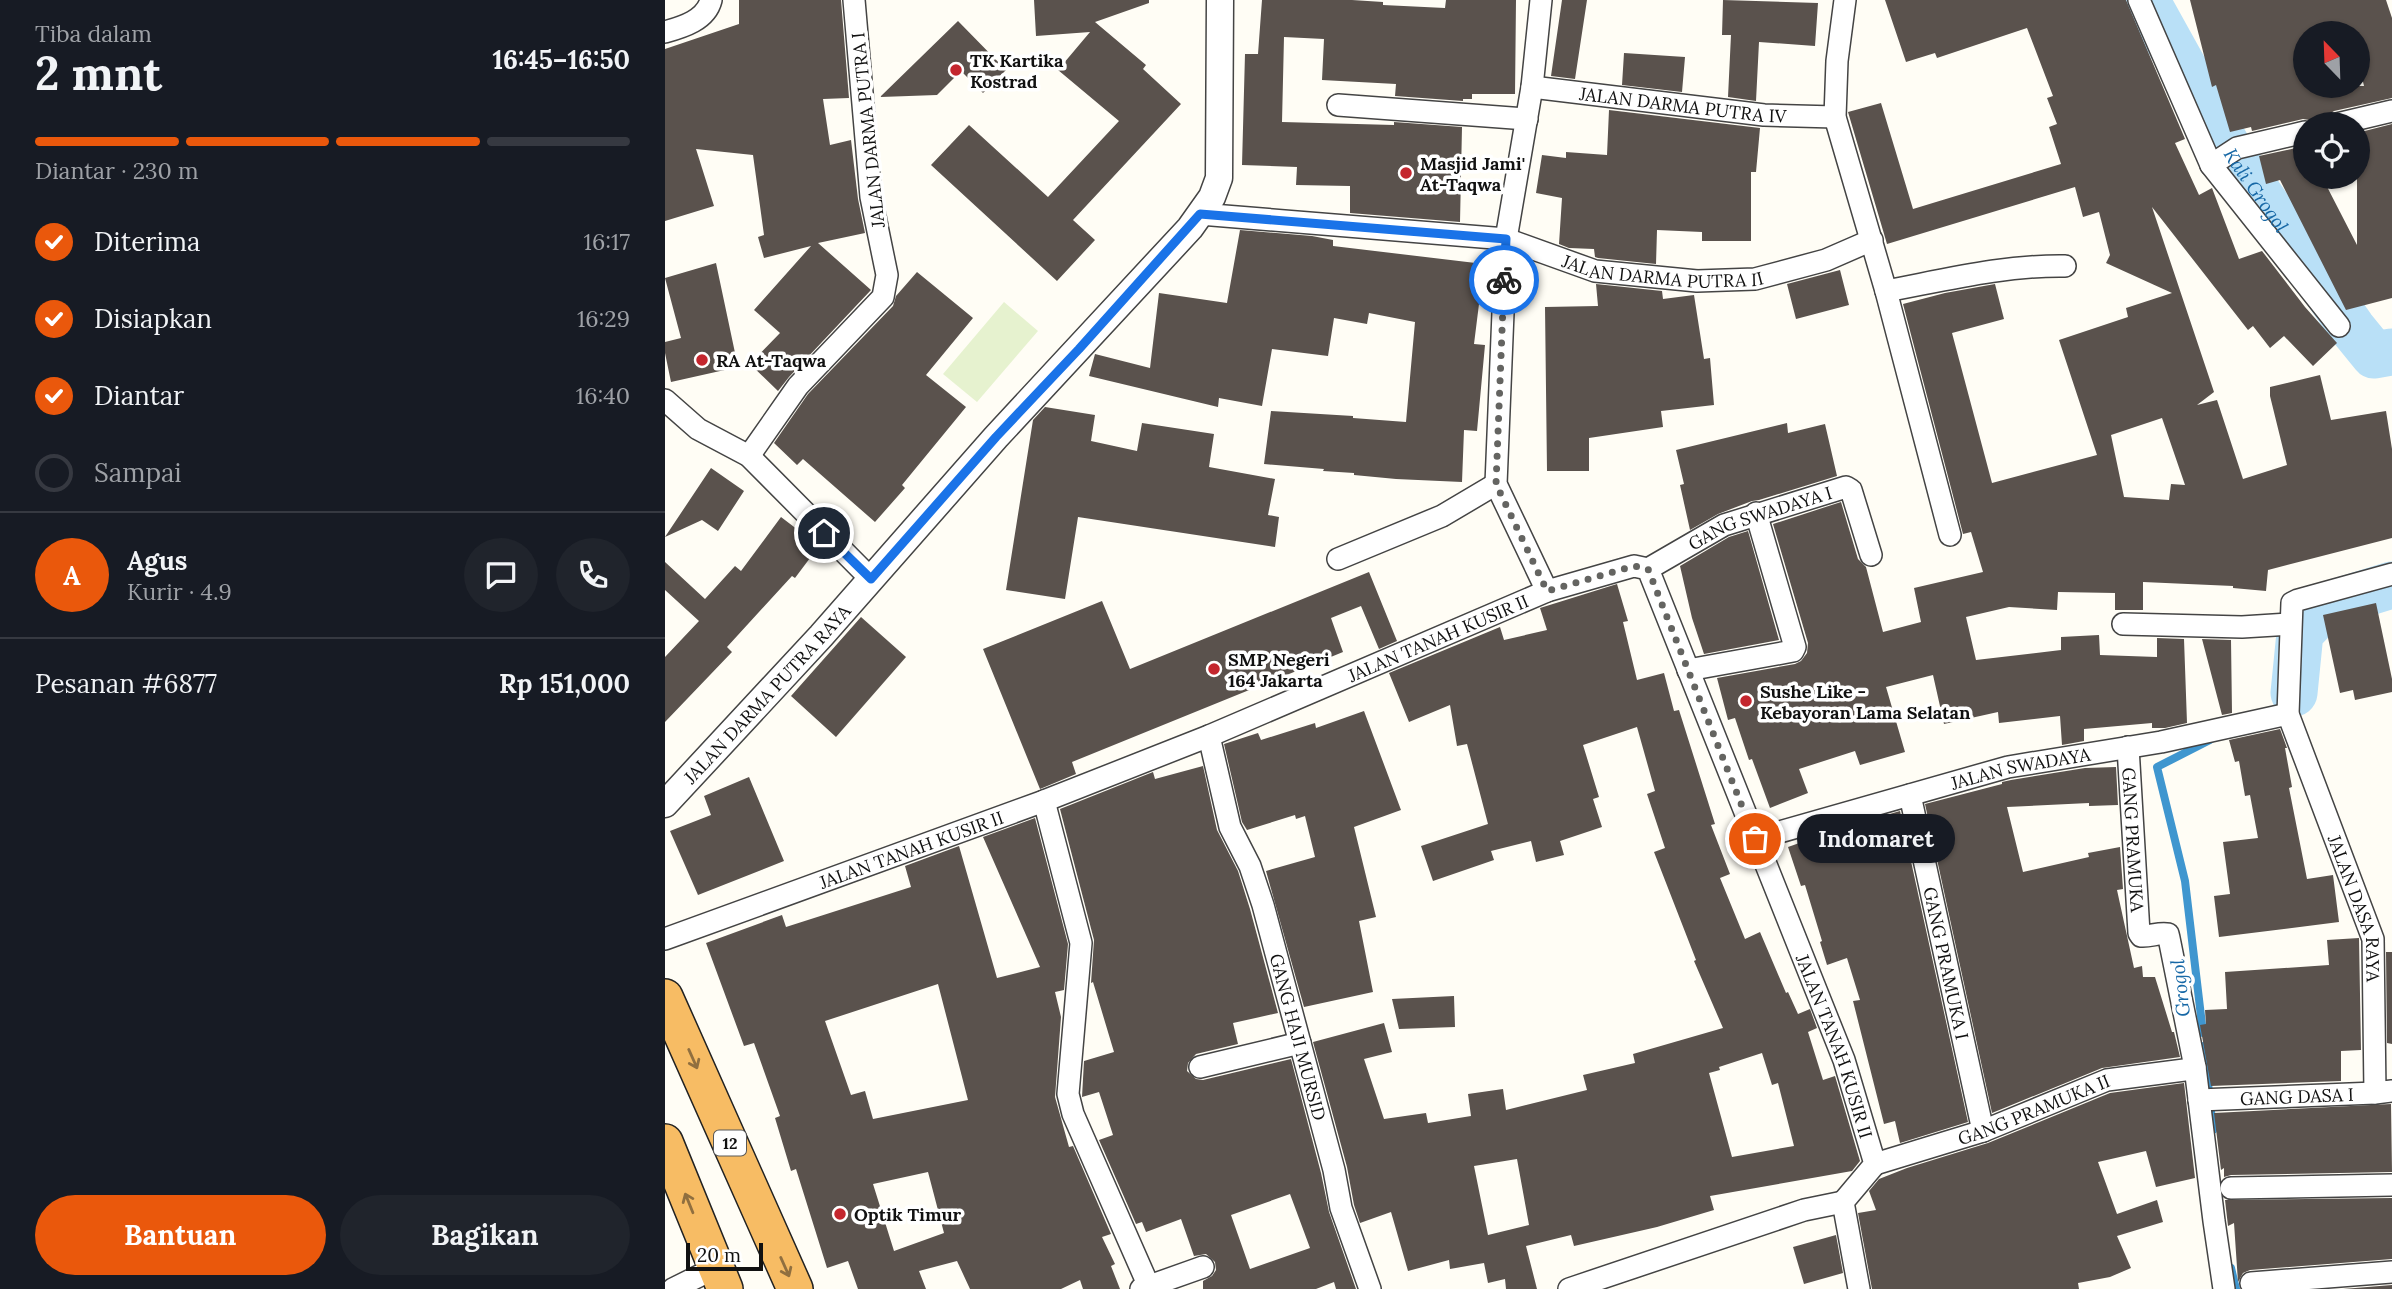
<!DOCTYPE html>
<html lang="id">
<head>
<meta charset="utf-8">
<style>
  :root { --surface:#171b24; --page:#20242c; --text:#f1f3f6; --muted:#9ea1a6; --line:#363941; --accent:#ea580c }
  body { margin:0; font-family:Lora,serif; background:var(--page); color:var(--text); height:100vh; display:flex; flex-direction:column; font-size:26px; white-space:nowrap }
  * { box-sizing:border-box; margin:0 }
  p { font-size:23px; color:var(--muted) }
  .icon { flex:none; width:38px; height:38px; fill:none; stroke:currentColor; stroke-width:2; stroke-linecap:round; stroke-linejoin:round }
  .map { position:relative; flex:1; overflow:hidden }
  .drawer { display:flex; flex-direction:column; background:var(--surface); width:665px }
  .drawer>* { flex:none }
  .needle { width:46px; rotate:337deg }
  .fabs { position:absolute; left:1628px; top:21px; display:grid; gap:14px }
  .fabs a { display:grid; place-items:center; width:77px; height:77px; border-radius:50%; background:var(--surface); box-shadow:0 2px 5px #0004; font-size:35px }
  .scale { position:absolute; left:21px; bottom:18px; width:77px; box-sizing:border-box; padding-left:7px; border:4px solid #111; border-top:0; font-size:19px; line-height:24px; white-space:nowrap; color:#111; -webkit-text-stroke:5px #fff; paint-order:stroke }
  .pin { position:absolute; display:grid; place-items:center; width:60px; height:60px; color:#fff; margin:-30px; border:4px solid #fff; border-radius:50%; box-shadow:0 2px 7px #0007 }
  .courier { position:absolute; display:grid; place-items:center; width:70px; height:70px; margin:-35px; border:5px solid #1a73e8; border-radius:50%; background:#fff; color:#222; box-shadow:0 2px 9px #0007 }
  .bubble { position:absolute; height:49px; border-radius:24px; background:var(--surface); box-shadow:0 2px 5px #0004; font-size:23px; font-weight:700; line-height:49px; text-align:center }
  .summary em { font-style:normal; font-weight:700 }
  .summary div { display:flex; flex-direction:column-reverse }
  .summary { display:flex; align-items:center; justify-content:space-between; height:119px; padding:0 35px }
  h1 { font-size:46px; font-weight:700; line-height:52px }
  .bar { display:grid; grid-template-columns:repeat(4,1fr); gap:10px 7px; align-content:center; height:84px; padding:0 35px }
  .bar i { height:9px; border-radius:5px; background:var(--line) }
  .bar .on { background:var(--accent) }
  .bar p { grid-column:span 4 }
  .line { display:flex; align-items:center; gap:18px; padding:0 35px; border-top:2px solid var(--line) }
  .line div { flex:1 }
  .round { display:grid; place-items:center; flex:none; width:74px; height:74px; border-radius:37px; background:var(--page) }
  ol { padding:0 35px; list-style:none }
  li { display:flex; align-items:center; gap:21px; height:77px }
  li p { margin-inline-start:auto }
  li .icon { padding:7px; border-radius:50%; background:var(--accent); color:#fff; stroke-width:4 }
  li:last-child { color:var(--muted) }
  li i { width:38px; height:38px; border:4px solid var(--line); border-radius:50% }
  .button { display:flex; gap:14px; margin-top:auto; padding:14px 35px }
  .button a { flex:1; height:80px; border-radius:42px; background:var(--accent); color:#fff; font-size:28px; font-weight:700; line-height:80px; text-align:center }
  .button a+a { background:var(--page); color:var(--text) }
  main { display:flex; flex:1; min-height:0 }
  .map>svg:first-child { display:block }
  .pitch { fill:#e6f2cf }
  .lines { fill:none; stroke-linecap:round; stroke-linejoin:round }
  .stream { stroke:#3f96cf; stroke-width:8 }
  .river { stroke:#b9e0f7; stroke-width:47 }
  .building { fill:#5a524d; fill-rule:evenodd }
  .minor-casing { stroke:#444; stroke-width:24 }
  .tertiary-casing { stroke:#444; stroke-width:29 }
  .trunk-casing { stroke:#222; stroke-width:38 }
  .minor { stroke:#fff; stroke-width:21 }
  .tertiary { stroke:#fff; stroke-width:26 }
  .trunk { stroke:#f7bc64; stroke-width:35 }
  .oneway { stroke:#906f3f }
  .done { stroke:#646461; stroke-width:7; stroke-dasharray:0 12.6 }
  .route { stroke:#1a73e8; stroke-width:9 }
  .poi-dot { fill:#c4262e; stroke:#fff; stroke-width:2.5 }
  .labels { text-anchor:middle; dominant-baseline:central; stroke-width:7; stroke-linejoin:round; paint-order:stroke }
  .shield { fill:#fff; stroke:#585858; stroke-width:2 }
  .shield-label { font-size:16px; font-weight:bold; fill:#111 }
  .poi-label { font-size:18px; font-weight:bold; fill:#111; stroke:#fff; text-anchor:start }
  .street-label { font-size:18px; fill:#111; stroke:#fff }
  .water-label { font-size:19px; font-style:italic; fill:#1768a6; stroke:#fff }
</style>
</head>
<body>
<main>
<section class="drawer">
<div class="summary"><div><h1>2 mnt</h1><p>Tiba dalam</p></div><em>16:45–16:50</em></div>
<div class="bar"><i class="on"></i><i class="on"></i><i class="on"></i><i></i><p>Diantar · 230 m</p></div>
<ol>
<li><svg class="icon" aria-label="check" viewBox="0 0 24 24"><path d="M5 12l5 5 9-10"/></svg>Diterima<p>16:17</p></li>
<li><svg class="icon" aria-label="check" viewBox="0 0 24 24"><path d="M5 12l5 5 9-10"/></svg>Disiapkan<p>16:29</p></li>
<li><svg class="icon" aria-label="check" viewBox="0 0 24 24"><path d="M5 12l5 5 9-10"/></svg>Diantar<p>16:40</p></li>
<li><i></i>Sampai</li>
</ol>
<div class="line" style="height:126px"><b class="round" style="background:var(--accent);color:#fff">A</b><div><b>Agus</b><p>Kurir · 4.9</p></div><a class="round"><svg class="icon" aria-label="chat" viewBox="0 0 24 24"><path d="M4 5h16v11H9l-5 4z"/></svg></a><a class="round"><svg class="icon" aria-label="phone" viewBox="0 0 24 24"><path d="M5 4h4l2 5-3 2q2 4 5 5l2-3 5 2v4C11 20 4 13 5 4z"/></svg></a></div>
<div class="line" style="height:91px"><div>Pesanan #6877</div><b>Rp 151,000</b></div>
<div class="button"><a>Bantuan</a><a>Bagikan</a></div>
</section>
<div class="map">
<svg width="1727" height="1289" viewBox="0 0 1727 1289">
  <rect width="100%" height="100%" fill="#fffdf5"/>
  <path class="pitch" d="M339,302l34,29 -61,71 -34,-28z"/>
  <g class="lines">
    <path class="stream" d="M1538,1033l-18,-152 -28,-114 53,-27
      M1539,1046l9,84
      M1566,1268l5,21"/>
    <g class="river">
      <path id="s1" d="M1481,0l87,157 119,171 22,27 18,-3"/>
      <path d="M1629,693l6,-60 27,-28 65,-20"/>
    </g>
  </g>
  <path class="building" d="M74,0h102l8,98 -26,1 7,46 21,-5 7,59 7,34 -47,10 53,47 -82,87 -11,14 -28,-27 30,-31 -26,-23 57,-64 -47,12 -6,-21 6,-2 -11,-80 -57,-6 18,57 -49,15v-172l74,-25z
    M369,0h115v3l-54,19 51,43 -3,4 38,35 -108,116 22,20 -38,41 -126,-116 38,-40 79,72 71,-76 -61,-51 32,-38 -54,4z
    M597,0h90l31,2v3l62,3 1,-8h70l-1,94h-43v5h-9v2l-68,-5 1,-12 -74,-4 2,-41 -40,-2 -2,85 112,3v-3l68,5 -2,95 -110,-9v-27l-54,-1 1,-18 -55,-2 3,-111h13z
    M897,0h25l-12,79 -24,-3z
    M1058,0l95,3 -3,43 -56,-4 -3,59 -28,-4 3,-62h-9z
    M1220,0h241l59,139 -10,4 24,52 13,-7 27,71 23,-8 43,56 32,36 -24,23 -29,-30 -14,12 -17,-22 -5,4 -96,-123 62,185 -17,13 20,-5 26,79 44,-14 -17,-69v-9l50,-12 11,45 55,-9 6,38v89l-124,32 -2,21 -33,-3v-2l-90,-4v28h-28v-17l-57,-1 -1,18 -48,-3 -43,10 10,43 85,-10v-13l38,-2 1,20 57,2v-19l27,1 3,84 -22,5h-13v-5l-68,6v12l-22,4 -2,-29 -61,7 -1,-11 -54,12 -11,-49 -47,12 19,65 -45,13 -5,-14 -56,18 9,24 -38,15 -18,-49 -3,1 -14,-42 -7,2 -11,-42 78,-14 6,-3 6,-8 1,-10 -35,-119 68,-22 17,57 8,8 17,65 38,-10 -7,-34 69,-16 -12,-40 -8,2 -60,-230 42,-11 50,-9 9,35 -52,14 40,150 105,-28 -38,-115 69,-23 -2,-9 46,-15 -66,-30 4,-8 -11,-43 -16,5 -8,-30 -188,57 -39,-132 33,-9 32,106 148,-45 -12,-37 8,-3 -10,-26 6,-2 -26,-68 -90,30 -2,-5 -29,9zM1497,418l23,67 -14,-1 -2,16 -45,-3 -13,-62z
    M1525,0h196l6,18v80l-58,13 -6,4 -4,9h-9l-6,-4 -6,-1 -51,12 -1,-4 -21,5 -14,-47 -4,2zM1640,33h52v23l7,30h-59z
    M293,21l48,49 -23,23 -22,-22 -24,24 -57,2z
    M959,53l61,4 -3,35 -60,-7z
    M944,110l151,18 -4,44h-5v69h-49v-9l-45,-2 -1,34 -58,-6 -3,-1 -1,-8 -25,-1 -10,-4 3,-46 -26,-5 6,-38 24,3v-6l41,3z
    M1727,124v174l-46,12 -66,-130 -14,4 -7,-28 46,-10v31h17l35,68v-112z
    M575,230l72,6 21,4v6l151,18 -10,80 11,1 -8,86 -13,-1 -2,52 -66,-3 -42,-4v-2l-31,-2 1,-2 -60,-5 7,-53 82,5v2l53,4 9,-100 -46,-9 -2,11 -33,-6 -6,38 -56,-7 -10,57 -43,-8 -1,9 -129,-31 6,-22 55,14 9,-75 68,10z
    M51,263l22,104 -67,15 -6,-29v-11l16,-4 -16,-60z
    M1175,270l9,35 -53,14 -9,-35z
    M252,272l56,46 -47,57 40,32 -64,78 3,3 -30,34 -72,-63 -6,6 -23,-22 34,-49 85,-88 3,-10z
    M931,284l66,7 1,8 31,-4 10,64 6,-1 4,47 -53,6 2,16 -74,11v33h-42l-2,-164 53,-1z
    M380,407l50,8 -4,26 46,10 5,-28 72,11 -5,33 66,12 -7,36 11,2 -4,30 -197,-30 -13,82 -59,-9 27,-170z
    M1122,423l1,10 37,-9 12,52 -78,24 -7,1 -34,13 -28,16 -10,-45 4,-1 -8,-34z
    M46,468l33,23 -26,40 -16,-11 -37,17z
    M116,517l38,29 -24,32 -3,-2 -65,71 5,5 -67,70v-65l34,-36 -34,-31v-28l40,37 30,-33 6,5z
    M1083,531l31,109 -75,14 -12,-36 -12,-52 49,-29z
    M704,572l28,69 -18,8 -18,-43 -30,12 12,34 -271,110 4,12 -36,15 -57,-140 119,-48 28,68z
    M952,584l11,37 -5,1 14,58 27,-7 10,38 5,-1 36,114 -4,1 19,49 -10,4 25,61 15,-7 26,61 2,-1 10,22 12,-5 7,19 -9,4 15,48 12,-4 25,85 -8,10 -142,25 4,14 -57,17 -83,19 -3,-11 -45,11 11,43h-31l-1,-10 -17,4 -4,-20 -34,6 -1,-9 -41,11 -17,-59 -31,11 -6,-18 -7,-38 -34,-125 71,-19 8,29 -28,7 20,60 42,-6 2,10 43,-7 -3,-22 35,-5 3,21 81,-20 -4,-15 52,-12 -2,-9 90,-26 -29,-67 2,-1 -42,-108 11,-4 -18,-54 8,-3 -18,-64 -54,18 16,52 -6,2 9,28 -42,14 4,14 -28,7 -5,-21 -40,10 3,9 -61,21 -12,-35 67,-22 -21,-80 -10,2 -7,-41 -41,17 -20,-49 111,-46 4,13 43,-10 -7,-22zM1097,1053l10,32 6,-2 16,63 -62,11 -23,-84 11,-3 -1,-3zM852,1159l12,66 -41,10 -14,-69z
    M1711,603l16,76v13l-37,8 -2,-10 -13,3 -17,-78z
    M196,617l45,40 -70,80 -45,-41z
    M1537,639l29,1 1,73 -10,2z
    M699,711l37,99 -47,17 22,90 -17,4 14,71 -69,15 -38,-136 49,-14 -10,-41 -9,3 -1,-4 -48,15 -5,-8 -18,-78 34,-11 3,7 54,-17 1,5z
    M1615,729l7,19h-2l7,39 -3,1 18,91 26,-4 6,47 -120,15 -5,-41 16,-2 -7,-52 35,-4 -8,-43 -5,1 -6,-35 -4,1 -6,-22z
    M538,766l14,64 21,41 12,38 28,104 -45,10 5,21 -42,10 -8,9 -1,8 9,8 7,1 88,-21 30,114 8,39 27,77h-20l-2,-7 -18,7h-113v-8l9,-5 4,-6 -1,-8 -9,-8 -12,2 -13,-37 -35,13 -4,-10 -6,2 -37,-84 14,-5 -14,-43 -17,5 2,-36 30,-9 -21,-70 -2,1 3,-43 -34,-131 93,-37 2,7zM625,1194l20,54 -60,21 -19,-54z
    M1451,767l2,38 -29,1v-3l-82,4 16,65 66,-15 -1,-4 32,-6 3,42 -6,1 17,78 8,-2 1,11h12l17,55h2l6,25 -78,11 -110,45 -67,-309 77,-20v-2l9,-2 74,-12z
    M84,777l35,84 -86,34 -28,-64 41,-16 -7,-19z
    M1235,811l68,311 -68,21 -5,-22 -11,3 -31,-123 7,-1 -13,-42 -20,7 -7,-23 2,-1 -17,-56 -4,1 -13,-39 54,-19z
    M370,818l33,126 -4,46 -9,2 6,25 -6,80 14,50 4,-1 38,88 -9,3 13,27 -4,2 9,23h-37l-3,-9 -19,9h-91l-13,-28 -38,10 7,18h-68l-10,-28 -21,7 -31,-99 -5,2 -16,-53 5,-2 -26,-73 -10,3 -38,-103 76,-28 4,12 125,-40 -6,-21 54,-20 38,132 43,-11 -57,-130zM273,984l30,116 -95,19 -8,-28 -14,4 -26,-74zM263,1172l16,61 -50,18 -21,-67z
    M1694,938l2,112 -20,1v30l-130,5 -11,-61 6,-1 -1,-14 22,-1 -2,-37 104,-7 -2,-25z
    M1721,952h6v92l-5,-1z
    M789,996l1,31 -56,2 -7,-30z
    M1519,1083l11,95 -39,9 -10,-36 -48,11 19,52 40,-14 6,22 -46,14 14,32 -21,9 -32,6 1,6h-207l-14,-76 18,-3 -7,-19 10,-12 28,-11 81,-25 122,-50z
    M1726,1104l1,68 -161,3 -7,2v-9l-3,2 -7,-57z
    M1727,1198v61l-142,11 -7,3 -5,9 -4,-59 -6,3 -3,-26z
    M1171,1235l7,38 -39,11 -11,-37z
    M1727,1285v4h-49z"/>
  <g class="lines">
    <g class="minor-casing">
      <g id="minor">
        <path d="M876,0l-9,87 -26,152 -10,245 51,107"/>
        <path d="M1180,0l-8,61 -2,56 51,174"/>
        <path d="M1474,0l72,165 128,161"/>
        <path d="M0,32c18,-5 41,-12 46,-32"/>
        <path id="s2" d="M867,87l232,28 71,2"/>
        <path d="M673,105l189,14"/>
        <path d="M1672,124l55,-13"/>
        <path d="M1546,165l26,-17 68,-16"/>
        <path id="s3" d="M535,214l306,25 89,32 102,10 58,-2 71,-19 46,-20"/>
        <path d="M0,400l33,29 51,27 122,123"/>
        <path d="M84,456l49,-70 85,-89 4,-22 -16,-78 -17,-197"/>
        <path d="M1285,535l-64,-244c59,-11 118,-26 179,-25"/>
        <path d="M673,559l104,-43 54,-32"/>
        <path id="s4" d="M983,569l76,-44 122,-38 5,3 20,65"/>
        <path id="s5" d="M1727,574l-94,26 -6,3 -4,111 85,225 2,154 17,-2"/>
        <path d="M1458,624l119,3 48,-3"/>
        <path d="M1023,670l105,-19 2,-4 -39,-134"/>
        <path id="s6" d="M544,736l21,91 20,39 13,39 71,265 7,38 29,81"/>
        <path id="s7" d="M1463,747l11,186 2,3c9,1 18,-4 27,-2l1,4 26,129 19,154 10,68"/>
        <path id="s8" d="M1245,795l73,336"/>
        <path d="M379,801l37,142 -13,151 5,20 77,175"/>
        <path id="s9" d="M1090,839l253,-72 153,-25 127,-28"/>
        <path id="s10" d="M0,939l379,-138 165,-65 338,-145 87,-25 14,3 196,491 31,104 -32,38 16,87"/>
        <path d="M535,1067l100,-24"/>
        <path id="s11" d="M1534,1100l176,-7"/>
        <path id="s12" d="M1210,1164l108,-33 124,-51 85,-11 3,-2"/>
        <path d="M1566,1188l161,-3"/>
        <path d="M1586,1283l141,-11"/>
        <path d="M8,1289l42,-21"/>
        <path d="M476,1289l62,-22"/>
        <path d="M904,1289l235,-79 39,-8"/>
      </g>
    </g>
    <g class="tertiary-casing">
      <g id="tertiary">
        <path id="s13" d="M0,804l156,-168 175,-199 194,-209 22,-31 7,-19 1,-178"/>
      </g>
    </g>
    <g class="trunk-casing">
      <path id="trunk" d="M0,997l130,292
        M0,1142l60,147"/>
    </g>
    <use href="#minor" class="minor"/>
    <use href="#tertiary" class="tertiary"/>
    <use href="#trunk" class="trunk"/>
  </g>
  <defs><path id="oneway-shaft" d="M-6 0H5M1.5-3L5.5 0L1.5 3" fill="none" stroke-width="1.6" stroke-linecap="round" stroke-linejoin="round" transform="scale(1.75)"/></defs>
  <g class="oneway">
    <use href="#oneway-shaft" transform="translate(28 1059) rotate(66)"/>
    <use href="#oneway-shaft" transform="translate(24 1203) rotate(-112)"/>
    <use href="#oneway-shaft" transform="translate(120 1267) rotate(66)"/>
  </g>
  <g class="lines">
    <path class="done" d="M839,280l-8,204 51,107 87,-25 14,3 107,270"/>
    <path class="route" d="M159,533l47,46 125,-142 83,-88 121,-135 306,25 -2,41"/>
  </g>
  <g class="poi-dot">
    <circle cx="291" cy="70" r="7"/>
    <circle cx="741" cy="173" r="7"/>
    <circle cx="37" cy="360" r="7"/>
    <circle cx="549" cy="669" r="7"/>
    <circle cx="1081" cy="701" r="7"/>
    <circle cx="175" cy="1214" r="7"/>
  </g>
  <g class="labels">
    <rect class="shield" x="49" y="1130.5" width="32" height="25" rx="5"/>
    <g class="shield-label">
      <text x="65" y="1143">12</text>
    </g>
    <g class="poi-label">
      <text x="305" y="60">TK Kartika<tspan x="305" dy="21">Kostrad</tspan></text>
      <text x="755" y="163">Masjid Jami'<tspan x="755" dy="21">At-Taqwa</tspan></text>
      <text x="51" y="360">RA At-Taqwa</text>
      <text x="563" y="659">SMP Negeri<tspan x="563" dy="21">164 Jakarta</tspan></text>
      <text x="1095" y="691">Sushe Like -<tspan x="1095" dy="21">Kebayoran Lama Selatan</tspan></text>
      <text x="189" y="1214">Optik Timur</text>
    </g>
    <g class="street-label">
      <text stroke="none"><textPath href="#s2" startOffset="152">JALAN DARMA PUTRA IV</textPath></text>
      <text transform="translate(203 130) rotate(-96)">JALAN DARMA PUTRA I</text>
      <text stroke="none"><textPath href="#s3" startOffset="469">JALAN DARMA PUTRA II</textPath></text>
      <text stroke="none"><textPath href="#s4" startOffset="124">GANG SWADAYA I</textPath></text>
      <text stroke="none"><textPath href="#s10" startOffset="830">JALAN TANAH KUSIR II</textPath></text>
      <text stroke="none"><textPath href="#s13" startOffset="150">JALAN DARMA PUTRA RAYA</textPath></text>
      <text stroke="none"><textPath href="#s9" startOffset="275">JALAN SWADAYA</textPath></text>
      <text stroke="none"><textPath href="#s7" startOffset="93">GANG PRAMUKA</textPath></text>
      <text stroke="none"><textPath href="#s10" startOffset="262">JALAN TANAH KUSIR II</textPath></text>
      <text stroke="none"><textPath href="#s5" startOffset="422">JALAN DASA RAYA</textPath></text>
      <text stroke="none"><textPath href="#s8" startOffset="172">GANG PRAMUKA I</textPath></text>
      <text stroke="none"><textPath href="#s6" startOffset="315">GANG HAJI MURSID</textPath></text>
      <text stroke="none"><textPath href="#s10" startOffset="1566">JALAN TANAH KUSIR II</textPath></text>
      <text stroke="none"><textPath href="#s11" startOffset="98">GANG DASA I</textPath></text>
      <text stroke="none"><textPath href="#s12" startOffset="168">GANG PRAMUKA II</textPath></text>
    </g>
    <g class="water-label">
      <text stroke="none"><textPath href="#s1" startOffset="220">Kali Grogol</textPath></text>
      <text transform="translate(1515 988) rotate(-96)">Grogol</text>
    </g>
  </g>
</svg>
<div class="fabs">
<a><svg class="needle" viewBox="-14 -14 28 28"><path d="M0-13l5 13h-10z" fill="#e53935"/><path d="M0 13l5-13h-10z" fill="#9ea1a6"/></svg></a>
<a><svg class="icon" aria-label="locate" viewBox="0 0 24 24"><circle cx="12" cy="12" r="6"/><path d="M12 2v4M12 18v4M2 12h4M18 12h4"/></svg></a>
</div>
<div class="scale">20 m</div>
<div class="pin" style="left:1090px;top:839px;background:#ea580c"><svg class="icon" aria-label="bag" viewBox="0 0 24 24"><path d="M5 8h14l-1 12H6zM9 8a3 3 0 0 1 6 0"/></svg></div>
<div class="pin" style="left:159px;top:533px;background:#1f2937"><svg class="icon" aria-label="home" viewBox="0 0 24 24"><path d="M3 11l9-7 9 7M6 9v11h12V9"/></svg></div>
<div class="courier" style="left:839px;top:280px"><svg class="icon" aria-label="bike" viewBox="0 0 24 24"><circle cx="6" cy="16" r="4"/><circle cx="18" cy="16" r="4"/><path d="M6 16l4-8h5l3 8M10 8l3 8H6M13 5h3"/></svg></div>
<div class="bubble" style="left:1132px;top:814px;width:158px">Indomaret</div>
</div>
</main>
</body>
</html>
